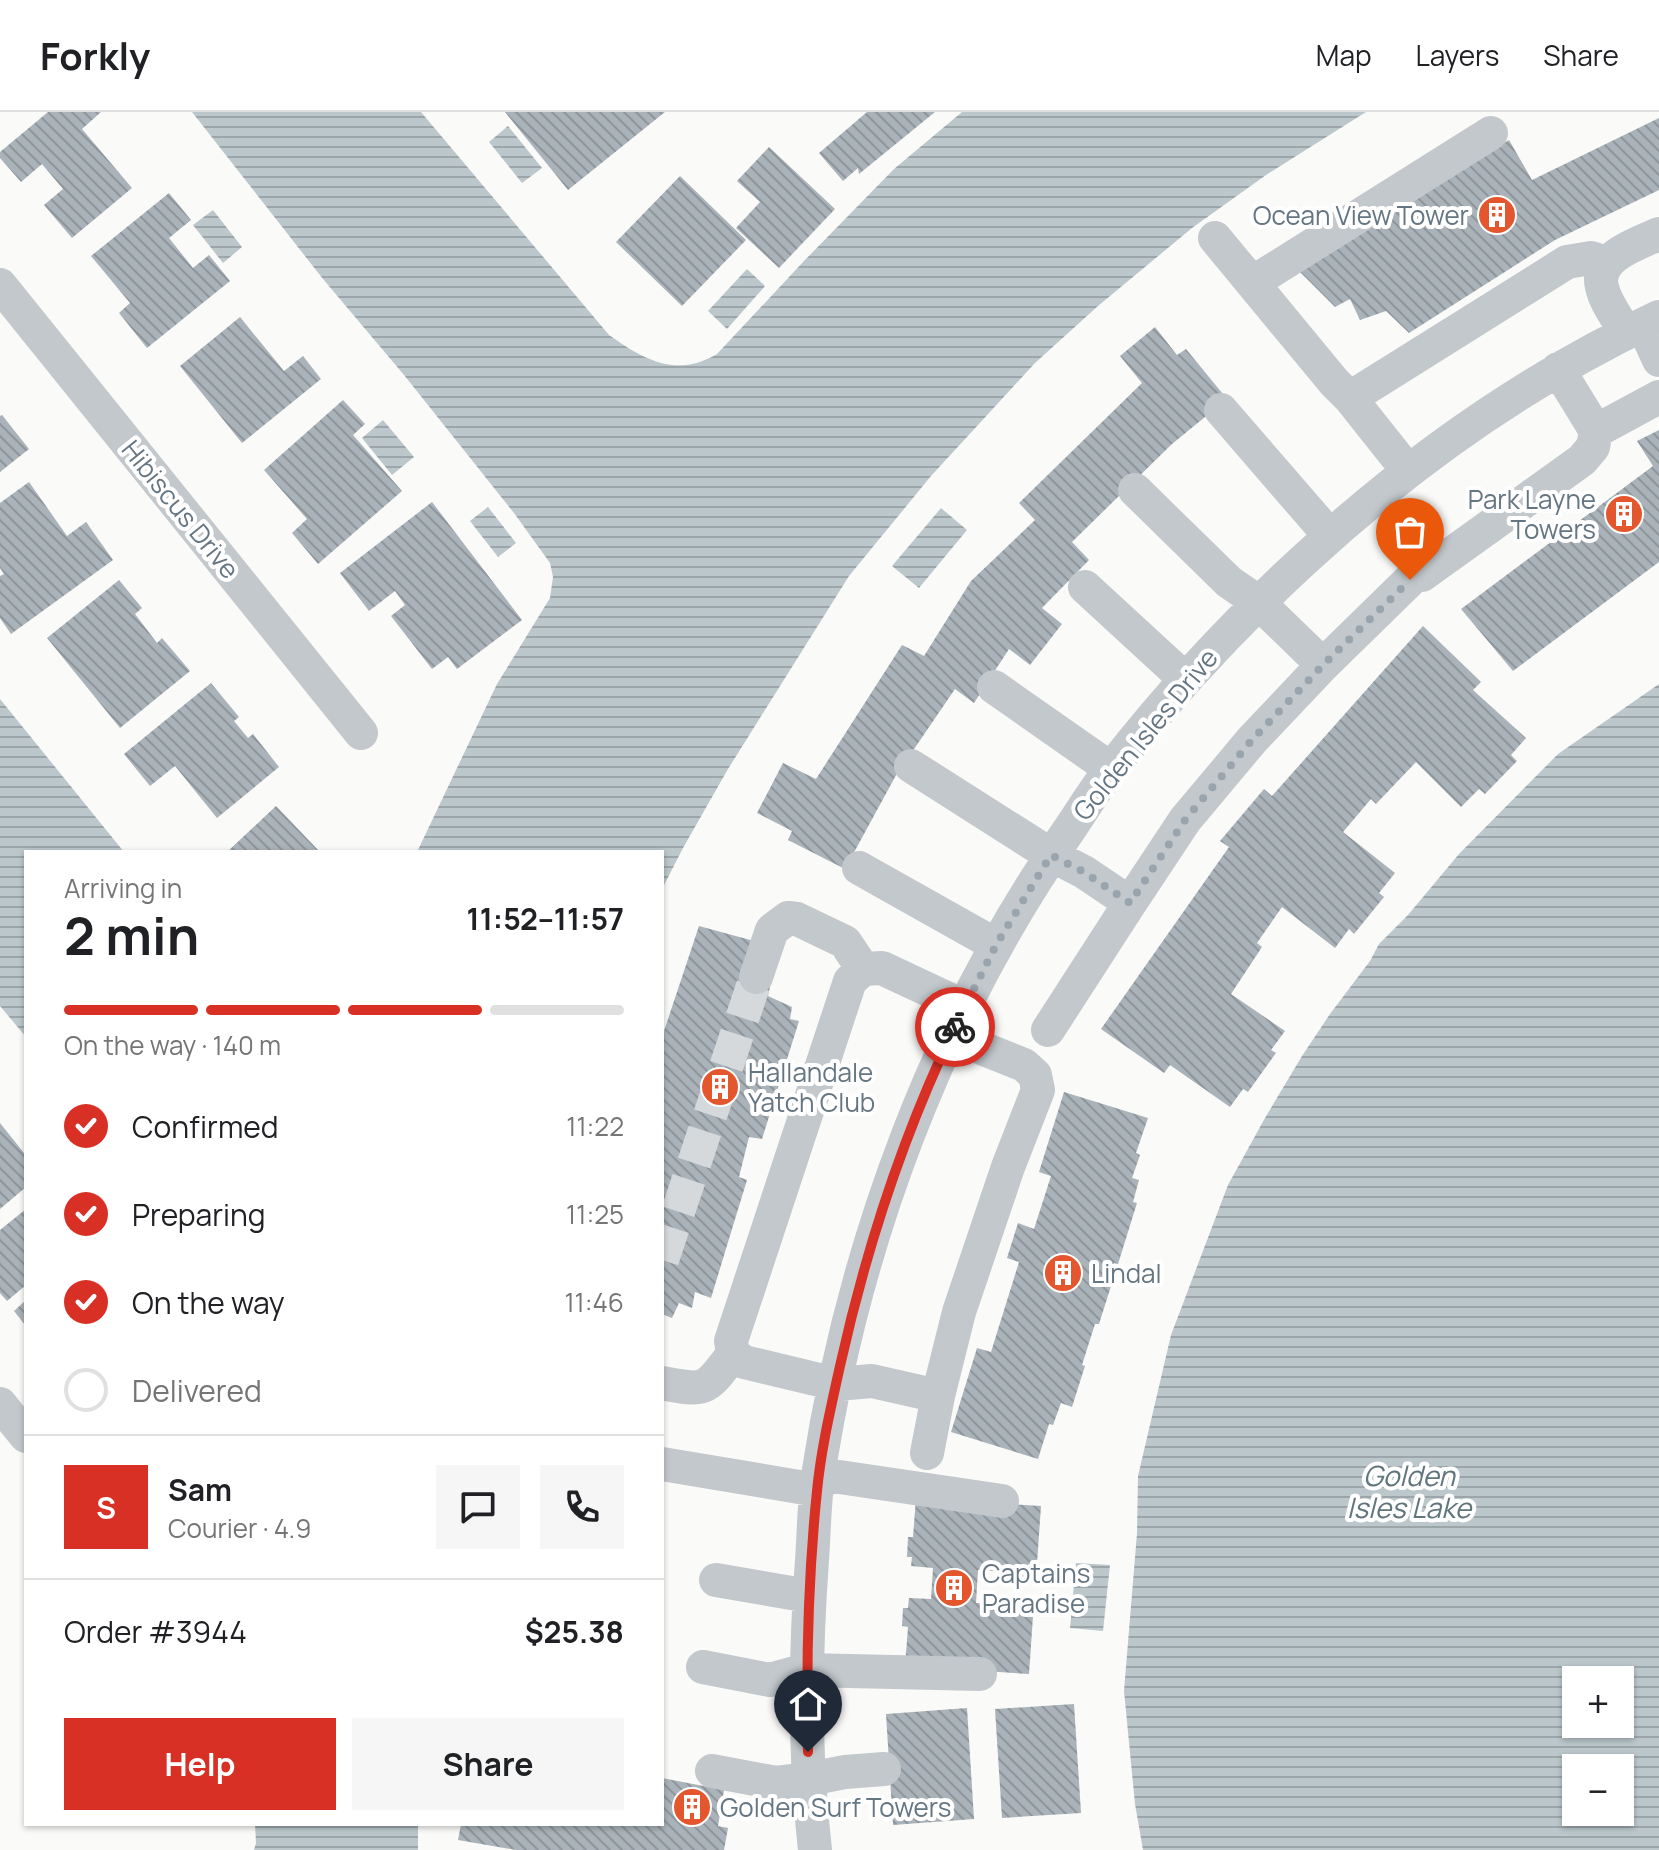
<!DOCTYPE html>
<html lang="en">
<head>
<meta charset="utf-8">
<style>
  :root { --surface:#fff; --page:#f6f6f6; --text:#202124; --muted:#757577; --line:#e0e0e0; --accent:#d93025 }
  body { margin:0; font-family:Manrope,sans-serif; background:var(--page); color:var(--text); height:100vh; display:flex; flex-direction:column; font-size:30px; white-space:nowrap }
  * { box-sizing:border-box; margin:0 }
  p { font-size:26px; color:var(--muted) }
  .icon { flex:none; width:44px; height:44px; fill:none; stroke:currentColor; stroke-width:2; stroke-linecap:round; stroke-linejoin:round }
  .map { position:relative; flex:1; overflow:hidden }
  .details { position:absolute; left:24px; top:738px; width:640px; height:976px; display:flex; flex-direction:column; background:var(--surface); border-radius:0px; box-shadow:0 2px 6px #0004 }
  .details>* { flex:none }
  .controls { position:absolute; left:1562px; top:1554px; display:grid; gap:16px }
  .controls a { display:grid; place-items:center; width:72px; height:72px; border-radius:0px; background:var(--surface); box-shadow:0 2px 6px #0004; font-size:40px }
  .pin { position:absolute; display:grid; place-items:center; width:68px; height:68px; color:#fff; margin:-82px -34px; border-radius:50% 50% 50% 0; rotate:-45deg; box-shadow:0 0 8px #0007 }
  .pin .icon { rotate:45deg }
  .courier { position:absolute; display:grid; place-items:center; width:80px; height:80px; margin:-40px; border:6px solid #d93025; border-radius:50%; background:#fff; color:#222; box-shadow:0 2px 10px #0007 }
  .overview em { font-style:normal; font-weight:700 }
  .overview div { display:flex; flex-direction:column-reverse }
  .overview { display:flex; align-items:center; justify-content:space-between; height:136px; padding:0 40px }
  h1 { font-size:52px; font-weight:700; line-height:60px }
  .bar { display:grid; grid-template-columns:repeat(4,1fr); gap:12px 8px; align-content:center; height:96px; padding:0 40px }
  .bar i { height:10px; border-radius:6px; background:var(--line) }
  .bar .current { background:var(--accent) }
  .bar p { grid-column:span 4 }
  .line { display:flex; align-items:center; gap:20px; padding:0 40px; border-top:2px solid var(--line) }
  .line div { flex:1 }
  .round { display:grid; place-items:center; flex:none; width:84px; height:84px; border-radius:0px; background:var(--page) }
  ol { padding:0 40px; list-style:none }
  li { display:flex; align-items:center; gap:24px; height:88px }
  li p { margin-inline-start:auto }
  li .icon { padding:8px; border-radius:50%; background:var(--accent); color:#fff; stroke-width:4 }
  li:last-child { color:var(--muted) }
  li i { width:44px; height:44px; border:4px solid var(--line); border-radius:50% }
  .action { display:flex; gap:16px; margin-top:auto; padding:16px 40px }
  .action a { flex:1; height:92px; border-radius:0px; background:var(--accent); color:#fff; font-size:32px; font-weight:700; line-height:92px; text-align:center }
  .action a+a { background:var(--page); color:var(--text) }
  header { display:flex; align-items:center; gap:48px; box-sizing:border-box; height:112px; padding:0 40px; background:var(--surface); border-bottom:2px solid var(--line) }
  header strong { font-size:38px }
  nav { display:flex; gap:44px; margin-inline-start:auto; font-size:28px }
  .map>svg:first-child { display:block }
  .water { fill:url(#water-rules); fill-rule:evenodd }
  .building { fill:url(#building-back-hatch) }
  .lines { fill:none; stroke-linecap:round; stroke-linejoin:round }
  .minor-tunnel { stroke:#d5d9db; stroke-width:34; stroke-dasharray:34 17; stroke-linecap:butt }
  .minor { stroke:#c3c8cc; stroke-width:34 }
  .done { stroke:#99a4ac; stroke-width:8; stroke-dasharray:0 14.4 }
  .route { stroke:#d93025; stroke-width:10 }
  .labels { text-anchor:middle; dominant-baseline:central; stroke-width:8; stroke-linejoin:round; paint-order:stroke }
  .poi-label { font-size:26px; fill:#657683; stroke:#fff; text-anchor:start }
  .street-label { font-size:26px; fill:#657683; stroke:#fff }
  .water-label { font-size:28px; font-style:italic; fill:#60757c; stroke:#fff }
</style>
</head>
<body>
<header>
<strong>Forkly</strong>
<nav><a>Map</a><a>Layers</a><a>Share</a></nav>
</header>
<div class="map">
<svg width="1659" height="1738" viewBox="0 0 1659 1738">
  <defs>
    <pattern id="water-rules" width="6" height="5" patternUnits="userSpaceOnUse" patternTransform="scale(2)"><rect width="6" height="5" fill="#bbc7cb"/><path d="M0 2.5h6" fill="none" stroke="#9ca6aa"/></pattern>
    <pattern id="building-back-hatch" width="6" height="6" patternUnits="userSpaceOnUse" patternTransform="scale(2)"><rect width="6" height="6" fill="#aab3b9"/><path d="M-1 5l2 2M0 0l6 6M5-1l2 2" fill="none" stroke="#8e969c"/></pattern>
  </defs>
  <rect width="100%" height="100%" fill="#fafaf8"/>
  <path class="water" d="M192,0h229l188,223c35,25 68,43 108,19l87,-93 90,-92 68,-57h404l-100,63 -74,53 -94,78 -63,57 -104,113 -82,100 -121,193 -45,79 -21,41v-37h-245l80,-168 53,-86 3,-21 -3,-14 -36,-50 -110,-138 -81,-96z
    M508,14l34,42 -20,15 -33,-41z
    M213,98l29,37 -19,16 -30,-38z
    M747,157l18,17 -38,43 -19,-18z
    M383,308l31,37 -22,18 -30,-37z
    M488,395l28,36 -18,14 -28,-36z
    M941,396l26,22 -48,58 -27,-22z
    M1659,572v1166h-516l-8,-46 -11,-113 13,-158 1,-57 33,-141 57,-150 37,-67 37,-62 28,-42 40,-53 9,-17 29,-29 51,-61 99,-100zM1576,1568h44v44h-44zM1576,1656h44v44h-44z
    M0,587l124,153h-98v185l-26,-31z
    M1076,1451l34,2 -7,66 -33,-3z
    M255,1712h163v26h-164l2,-7z"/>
  <path class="building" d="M48,0h53l-19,17 50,59 -60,50 -28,-33 19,-16 -21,-25 -21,18 -21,-24v-6z
    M505,0h160l-97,78z
    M867,0h68l-76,62 -1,-6 -15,13 -24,-28z
    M1659,6v72l-104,50 -146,93 -23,-22 -26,9 -10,-21 -15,8 -37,-37 211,-130 23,40z
    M769,35l66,62 -56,59 -43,-40 24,-26 -23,-21z
    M680,64l66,64 -64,66 -66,-64z
    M169,81l22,27 -22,18 24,30 16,-13 21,26 -83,67 -28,-35 11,-10 -39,-47z
    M240,205l44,54 19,-15 18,23 -79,64 -62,-77z
    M1155,215l22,28 9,-6 41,50 -55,45 -100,98 17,18 -47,48 20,16 -32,41 -21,-16 -35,54 -19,-14 -60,88 -50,92 -57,-29 4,-9 -35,-18 26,-50 33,16 86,-134 22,11 47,-75 64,-61 -16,-17 123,-120 -22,-27z
    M343,288l22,24 -12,11 49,56 -84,73 -26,-31 15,-14 -43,-49z
    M2,303l27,34 -29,23v-56z
    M1659,318v132l-146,109 -52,-62 192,-143 -16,-25z
    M29,370l38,54 19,-14 27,38 -102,74 -11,-16v-42l4,-2 -4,-6v-65z
    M432,390l90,118 -65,49 -9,-12 -16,12 -41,-53 14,-11 -10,-14 -26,20 -29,-38z
    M119,468l23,28 -7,6 22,29 5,-5 28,33 -70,57 -73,-90z
    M1423,514l58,56 -8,8 53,48 -15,17 6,6 -32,33 -6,-5 -18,18 -45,-45 -40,42 -5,-5 -28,33 52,41 -16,20 5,4 -30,37 -5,-5 -14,19 -53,-41 -25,36 5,4 -31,47 54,37 -14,19 5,3 -28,39 -5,-3 -13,18 -60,-42 -6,8 -63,-44 128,-182 -9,-6 44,-52 8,7z
    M211,571l28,34 -5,4 14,17 5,-4 26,33 -62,51 -42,-52 -25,20 -26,-32z
    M276,694l44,46h-93z
    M699,814l55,15 17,41 -3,14 24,11 -2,12 9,2 -37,118 -13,-2 -10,40 8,3 -36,118 -16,-6 -3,16 -13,-5 -7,15 -10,-4v-277z
    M1064,980l84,26 -12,35 4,2 -8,23 7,2 -6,22 4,1 -19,61 -4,-1 -6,19 4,1 -13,41h-4l-13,41 3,1 -13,41 -11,-4 -8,22 -4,-1 -11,35 -87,-27 26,-84 14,4 28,-90 -12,-4 11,-35 16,6 17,-53 -12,-4z
    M0,1011l24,30 2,-2v36l-26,22z
    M26,1097v76l-19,16 -7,-8v-63z
    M26,1188v26l-12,-15z
    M916,1386l125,8 -5,72 -39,-2v-5l-19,-1 -2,33 18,1 1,-5 39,3 -5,72 -124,-8 3,-39 -6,-1 1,-18h5l1,-10 22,1 2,-31 -22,-2 1,-9h-5l1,-20h5z
    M1074,1592l7,109 -79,5 -7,-109z
    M967,1596l7,111 -81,6 -7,-111z
    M662,1666l62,12 -6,36 10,2 -4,22h-208l-58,-10 3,-16h201z"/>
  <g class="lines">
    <path class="minor-tunnel" d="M662,1148l94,-283"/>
    <path class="minor" d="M1215,126l119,144 16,16
      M1252,171l239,-150
      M0,173l361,448
      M1643,213l16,35
      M1626,221c-8,-14 -21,-31 -24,-46 -8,-30 37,-44 57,-53
      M1221,298l109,126
      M1596,319l63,-34
      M1408,359l-58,-73 217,-136 24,-4 16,5
      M1135,378l94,92 29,20 65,63
      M1422,463l160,-115 11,-13 3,-16 -38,-62
      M1085,475l100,92
      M994,575l117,82
      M911,654l140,89 33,17 46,31 -82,127
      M859,756l137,77
      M1130,791l55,-83 67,-80 71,-75 87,-85
      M756,865l16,-47 16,-12 9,1 48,23 18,27
      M951,924l73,29 11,10 3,15 -30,77 -49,145 -21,84 -66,-15 -36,3 -92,-22 -11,-8 -2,-13 119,-360 13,-12 19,-1 83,39
      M662,1271c45,9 44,7 71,-29
      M0,1292l26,32
      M927,1341l11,-57
      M662,1352l155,26
      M819,1362l183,27
      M716,1468l93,16
      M703,1555l67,13 36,-10 174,4
      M712,1659l64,12 33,-4 36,-7 39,-3
      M815,1738c-11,-96 -10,-194 -3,-290 2,-28 2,-56 6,-84 35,-231 119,-458 253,-649 14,-21 27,-42 43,-62 58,-74 121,-142 191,-206 105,-97 224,-181 354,-242"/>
  </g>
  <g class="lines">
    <path class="done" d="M955,915l41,-82 55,-90 33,17 46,31 55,-83 67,-80 71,-75 87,-85"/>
    <path class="route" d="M808,1640c-2,-88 0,-174 9,-261 4,-42 14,-84 23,-125 26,-117 63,-231 115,-339"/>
  </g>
  <defs>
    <g id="building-disc" transform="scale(2)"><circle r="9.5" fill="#e4572e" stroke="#fff"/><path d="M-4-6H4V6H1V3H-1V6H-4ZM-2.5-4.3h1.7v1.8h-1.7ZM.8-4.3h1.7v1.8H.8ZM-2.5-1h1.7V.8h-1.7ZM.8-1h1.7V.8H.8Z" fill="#fff"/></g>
  </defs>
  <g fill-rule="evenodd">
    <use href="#building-disc" x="1497" y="103"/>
    <use href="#building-disc" x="1624" y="402"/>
    <use href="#building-disc" x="720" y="975"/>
    <use href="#building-disc" x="1063" y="1161"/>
    <use href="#building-disc" x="954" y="1476"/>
    <use href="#building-disc" x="692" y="1695"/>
  </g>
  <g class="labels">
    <g class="poi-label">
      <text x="1469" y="103" text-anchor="end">Ocean View Tower</text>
      <text x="1596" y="387" text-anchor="end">Park Layne<tspan x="1596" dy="30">Towers</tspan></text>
      <text x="748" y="960">Hallandale<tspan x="748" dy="30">Yatch Club</tspan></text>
      <text x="1091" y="1161">Lindal</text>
      <text x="982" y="1461">Captains<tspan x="982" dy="30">Paradise</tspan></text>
      <text x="720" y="1695">Golden Surf Towers</text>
    </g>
    <g class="street-label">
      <text transform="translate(181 397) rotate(51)">Hibiscus Drive</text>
      <text transform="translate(1145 622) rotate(-51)">Golden Isles Drive</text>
    </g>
    <g class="water-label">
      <text x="1409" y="1363">Golden<tspan x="1409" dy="32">Isles Lake</tspan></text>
    </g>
  </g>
</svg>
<div class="controls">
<a>+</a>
<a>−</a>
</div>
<div class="pin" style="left:1410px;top:468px;background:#ea580c"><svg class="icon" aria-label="bag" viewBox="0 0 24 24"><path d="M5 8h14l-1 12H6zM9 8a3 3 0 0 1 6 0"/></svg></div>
<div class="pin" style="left:808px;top:1640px;background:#1f2937"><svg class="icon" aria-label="home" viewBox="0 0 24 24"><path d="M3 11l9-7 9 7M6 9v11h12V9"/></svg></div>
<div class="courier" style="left:955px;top:915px"><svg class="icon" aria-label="bike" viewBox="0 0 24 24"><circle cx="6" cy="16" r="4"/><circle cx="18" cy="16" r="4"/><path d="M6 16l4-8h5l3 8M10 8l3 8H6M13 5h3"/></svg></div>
<section class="details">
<div class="overview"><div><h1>2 min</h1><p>Arriving in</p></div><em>11:52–11:57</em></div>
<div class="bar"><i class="current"></i><i class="current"></i><i class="current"></i><i></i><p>On the way · 140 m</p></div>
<ol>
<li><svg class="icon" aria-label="check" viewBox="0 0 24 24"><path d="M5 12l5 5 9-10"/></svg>Confirmed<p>11:22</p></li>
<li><svg class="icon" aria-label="check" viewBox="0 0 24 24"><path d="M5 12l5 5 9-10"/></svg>Preparing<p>11:25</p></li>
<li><svg class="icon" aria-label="check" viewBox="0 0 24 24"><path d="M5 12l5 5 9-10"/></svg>On the way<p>11:46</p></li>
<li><i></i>Delivered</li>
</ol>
<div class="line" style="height:144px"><b class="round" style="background:var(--accent);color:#fff">S</b><div><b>Sam</b><p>Courier · 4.9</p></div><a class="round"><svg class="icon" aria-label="chat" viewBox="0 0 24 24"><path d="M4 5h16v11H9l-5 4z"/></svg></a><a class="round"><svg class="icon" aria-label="phone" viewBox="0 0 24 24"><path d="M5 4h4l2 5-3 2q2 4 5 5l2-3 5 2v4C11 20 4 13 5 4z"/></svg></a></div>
<div class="line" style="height:104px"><div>Order #3944</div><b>$25.38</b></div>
<div class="action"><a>Help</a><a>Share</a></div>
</section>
</div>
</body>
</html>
